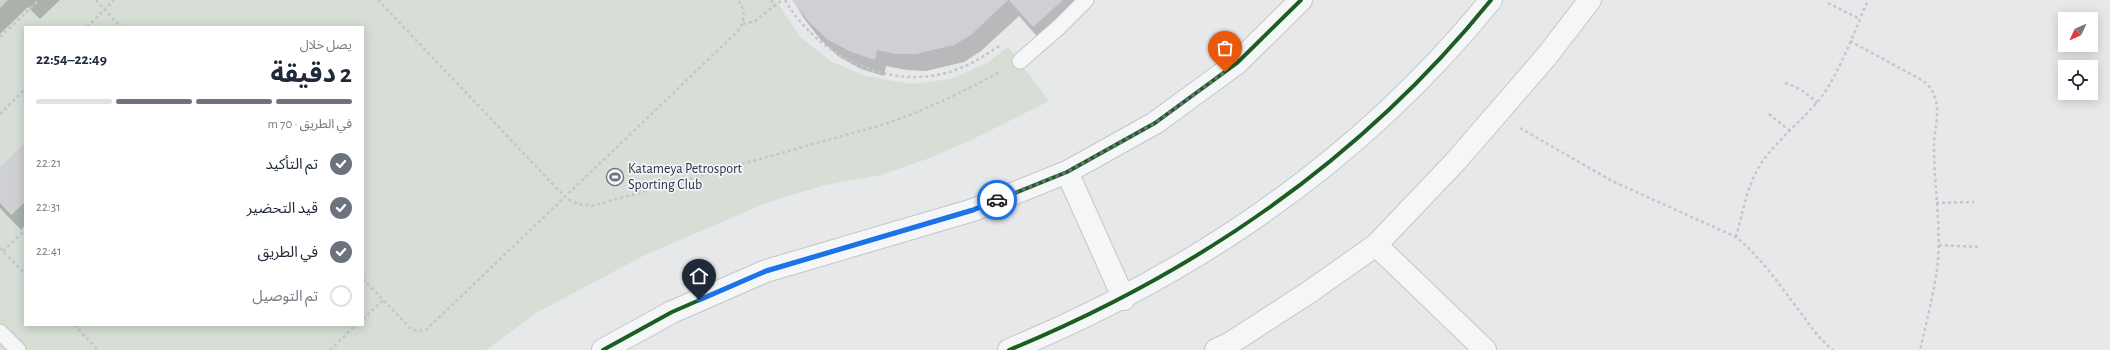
<!DOCTYPE html>
<html lang="ar">
<head>
<meta charset="utf-8">
<style>
  :root { --surface:#fff; --page:#f2f2f3; --text:#1f2937; --muted:#747a83; --line:#e0e1e3; --accent:#6c737f }
  body { margin:0; font-family:"Alegreya Sans","Noto Sans Arabic",sans-serif; background:var(--page); color:var(--text); direction:rtl; height:100vh; display:flex; flex-direction:column; font-size:15px; white-space:nowrap }
  * { box-sizing:border-box; margin:0 }
  p { font-size:13px; color:var(--muted) }
  .icon { flex:none; width:22px; height:22px; fill:none; stroke:currentColor; stroke-width:2; stroke-linecap:round; stroke-linejoin:round }
  .map { position:relative; flex:1; overflow:hidden; direction:ltr }
  .drawer { position:absolute; left:24px; top:26px; width:340px; height:300px; display:flex; flex-direction:column; background:var(--surface); border-radius:0px; box-shadow:0 2px 10px #0003; direction:rtl }
  .drawer>* { flex:none }
  .needle { width:26px; rotate:226deg }
  .fabs { position:absolute; left:2058px; top:12px; display:grid; gap:8px }
  .fabs a { display:grid; place-items:center; width:40px; height:40px; border-radius:0px; background:var(--surface); box-shadow:0 2px 10px #0003; font-size:20px }
  .pin { position:absolute; display:grid; place-items:center; width:34px; height:34px; color:#fff; margin:-41px -17px; border-radius:50% 50% 50% 0; rotate:-45deg; box-shadow:0 0 4px #0007 }
  .pin .icon { rotate:45deg }
  .courier { position:absolute; display:grid; place-items:center; width:40px; height:40px; margin:-20px; border:3px solid #1a73e8; border-radius:50%; background:#fff; color:#222; box-shadow:0 1px 5px #0007 }
  .headline em { font-style:normal; font-weight:700 }
  .headline div { display:flex; flex-direction:column-reverse }
  .headline { display:flex; align-items:center; justify-content:space-between; height:68px; padding:0 12px }
  h1 { font-size:26px; font-weight:700; line-height:30px }
  .bar { display:grid; grid-template-columns:repeat(4,1fr); gap:6px 4px; align-content:center; height:48px; padding:0 12px }
  .bar i { height:5px; border-radius:3px; background:var(--line) }
  .bar .on { background:var(--accent) }
  .bar p { grid-column:span 4 }
  ol { padding:0 12px; list-style:none }
  li { display:flex; align-items:center; gap:12px; height:44px }
  li p { margin-inline-start:auto }
  li .icon { padding:4px; border-radius:50%; background:var(--accent); color:#fff; stroke-width:4 }
  li:last-child { color:var(--muted) }
  li i { width:22px; height:22px; border:2px solid var(--line); border-radius:50% }
  .map>svg:first-child { display:block }
  .pitch { fill:#d6ded6; fill-rule:evenodd }
  .shadow { fill:#0003 }
  .building { fill:#ced0d3 }
  .lines { fill:none; stroke-linecap:round; stroke-linejoin:round }
  .service-casing { stroke:#c4c6c8; stroke-width:17 }
  .minor-casing { stroke:#c4c6c8; stroke-width:24 }
  .tertiary-casing { stroke:#c4c6c8; stroke-width:24 }
  .path { stroke:#c5c6ca; stroke-width:2.5; stroke-dasharray:3 3; stroke-linecap:butt }
  .service { stroke:#f5f6f7; stroke-width:15 }
  .minor { stroke:#f5f6f7; stroke-width:22 }
  .tertiary { stroke:#f5f6f7; stroke-width:22 }
  .cycleway-casing { stroke:#f4f6f9; stroke-width:6 }
  .cycleway { stroke:#1b5e20; stroke-width:4 }
  .done { stroke:#6c737f; stroke-width:4; stroke-dasharray:0 7.2 }
  .route { stroke:#1a73e8; stroke-width:5 }
  .labels { text-anchor:middle; dominant-baseline:central; stroke-width:3.5; stroke-linejoin:round; paint-order:stroke }
  .poi-label { font-size:14px; fill:#2b3445; stroke:#f4f6f9; text-anchor:start }
</style>
</head>
<body>
<div class="map">
<svg width="2110" height="350" viewBox="0 0 2110 350">
  <rect width="100%" height="100%" fill="#e6e8ea"/>
  <path class="pitch" d="M0,0h776l24,37 32,25 33,14 47,8 39,-5 36,-16 21,-16 41,54 -78,39 -44,19 -46,16 -56,10 -59,18 -123,53 -107,57 -50,37h-486zM25,27h338v298h-338z"/>
  <path class="shadow" d="M0,0h60l-20,19 -12,-12 -28,27z
    M793,0h295l-45,43 -24,-27 -38,35 -17,11 -38,9 -19,-1 -21,-4 -2,10 -23,-7 -22,-12 -18,-17 -16,-20z
    M25,144v81l-4,5 -21,-22v-40z"/>
  <path class="building" d="M0,0h8l-8,8z
    M792,0h216l-37,35 -17,10 -38,9h-20l-19,-4 -2,10 -24,-8 -23,-12 -18,-17z
    M1009,0h54l-30,27z
    M25,143v59l-14,13 -11,-12v-36z"/>
  <g class="lines">
    <g class="service-casing">
      <path id="service" d="M1020,61l39,-34 27,-27
        M0,332l18,18"/>
    </g>
    <g class="minor-casing">
      <path id="minor" d="M1376,245l109,105
        M1216,350l13,-6 79,-51 68,-48 80,-84 90,-104 44,-57"/>
    </g>
    <g class="tertiary-casing">
      <path id="tertiary" d="M1067,172l57,127
        M603,350l69,-38 94,-41 207,-61 94,-38 88,-49 82,-60 64,-63
        M1009,350c189,-78 353,-191 482,-350"/>
    </g>
    <path class="path" d="M96,0l25,27
      M378,0l188,198 12,6 14,2 293,-82c41,-14 77,-32 115,-52
      M771,0l3,6
      M785,0c33,57 108,94 173,69 16,-6 29,-15 43,-24
      M1828,3l32,16
      M743,24l12,-3 27,-21
      M87,27l27,-27
      M0,37l39,-37
      M1850,41l68,37c7,4 13,8 16,17 7,15 0,35 0,51 0,41 8,83 3,124 -4,27 -11,54 -17,80
      M1785,83c13,4 22,10 32,20
      M0,114l25,-25
      M1769,114l21,17
      M1520,128l92,53 124,56c21,17 39,41 55,63 14,17 24,36 42,50
      M1936,203l38,-1
      M1736,237c7,-25 11,-53 26,-75 19,-27 47,-46 65,-73 17,-28 28,-59 41,-89
      M1939,245l41,2
      M0,248l25,26
      M3,251l22,-21
      M363,279l48,50 7,2 8,-1 312,-299c7,-11 8,-20 0,-31
      M363,319l20,-19
      M74,325l24,25
      M330,350l26,-25"/>
    <use href="#service" class="service"/>
    <use href="#minor" class="minor"/>
    <use href="#tertiary" class="tertiary"/>
    <g class="cycleway-casing">
      <path id="cycleway" d="M603,350l69,-38 94,-41 207,-61 94,-38 88,-49 82,-60 64,-63
        M1009,350c189,-78 353,-191 482,-350"/>
    </g>
    <use href="#cycleway" class="cycleway"/>
  </g>
  <g class="lines">
    <path class="done" d="M997,200l70,-28 88,-49 70,-51"/>
    <path class="route" d="M699,300l67,-29 207,-61 24,-10"/>
  </g>
  <defs>
    <g id="stadium-ring" transform="scale(0.9)"><circle r="9.5" fill="#f4f6f9" stroke="#6c737f" stroke-width="1.5"/><path d="M0-5a6.5 5 0 1 0 0 10a6.5 5 0 1 0 0-10ZM-3.5-1.8h7v3.6h-7Z" fill="#6c737f"/></g>
  </defs>
  <g fill-rule="evenodd">
    <use href="#stadium-ring" x="615" y="177"/>
  </g>
  <g class="labels">
    <g class="poi-label">
      <text x="628" y="169">Katameya Petrosport<tspan x="628" dy="16">Sporting Club</tspan></text>
    </g>
  </g>
</svg>
<div class="fabs">
<a><svg class="needle" viewBox="-14 -14 28 28"><path d="M0-13l5 13h-10z" fill="#e53935"/><path d="M0 13l5-13h-10z" fill="#747a83"/></svg></a>
<a><svg class="icon" aria-label="locate" viewBox="0 0 24 24"><circle cx="12" cy="12" r="6"/><path d="M12 2v4M12 18v4M2 12h4M18 12h4"/></svg></a>
</div>
<div class="pin" style="left:1225px;top:72px;background:#ea580c"><svg class="icon" aria-label="bag" viewBox="0 0 24 24"><path d="M5 8h14l-1 12H6zM9 8a3 3 0 0 1 6 0"/></svg></div>
<div class="pin" style="left:699px;top:300px;background:#1f2937"><svg class="icon" aria-label="home" viewBox="0 0 24 24"><path d="M3 11l9-7 9 7M6 9v11h12V9"/></svg></div>
<div class="courier" style="left:997px;top:200px"><svg class="icon" aria-label="car" viewBox="0 0 24 24"><path d="M5 17H2v-5l4-1 3-4h7l3 4 3 1v5h-3M9 17h6M6 11h13"/><circle cx="7" cy="17" r="2"/><circle cx="17" cy="17" r="2"/></svg></div>
<section class="drawer">
<div class="headline"><div><h1>2 دقيقة</h1><p>يصل خلال</p></div><em>22:49–22:54</em></div>
<div class="bar"><i class="on"></i><i class="on"></i><i class="on"></i><i></i><p>في الطريق · 70 m</p></div>
<ol>
<li><svg class="icon" aria-label="check" viewBox="0 0 24 24"><path d="M5 12l5 5 9-10"/></svg>تم التأكيد<p>22:21</p></li>
<li><svg class="icon" aria-label="check" viewBox="0 0 24 24"><path d="M5 12l5 5 9-10"/></svg>قيد التحضير<p>22:31</p></li>
<li><svg class="icon" aria-label="check" viewBox="0 0 24 24"><path d="M5 12l5 5 9-10"/></svg>في الطريق<p>22:41</p></li>
<li><i></i>تم التوصيل</li>
</ol>
</section>
</div>
</body>
</html>
